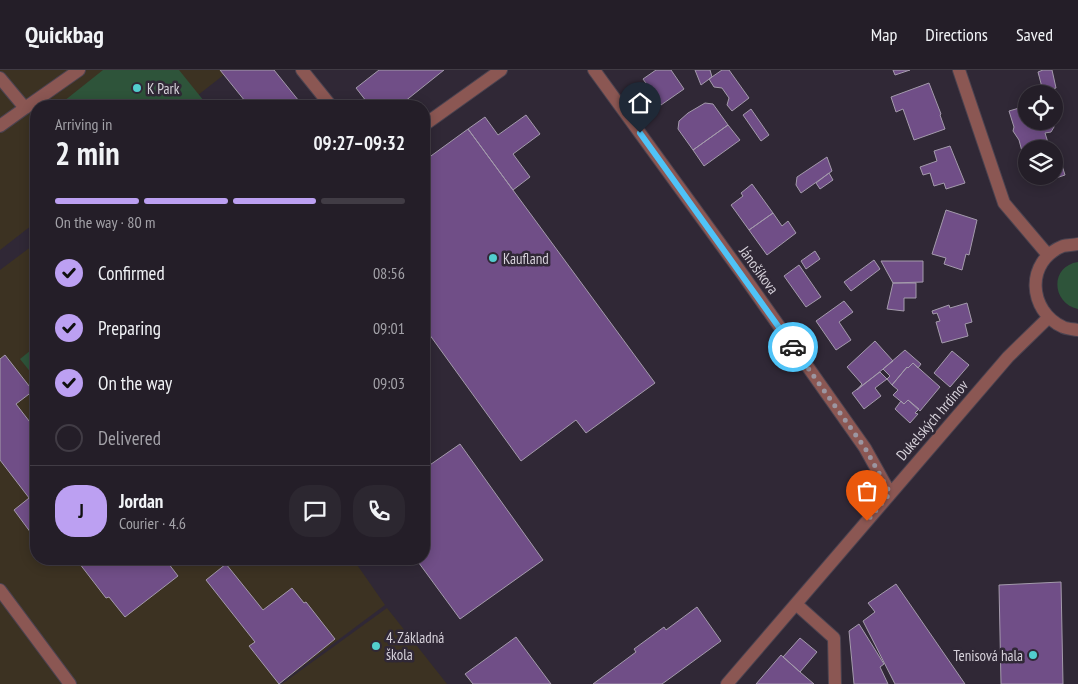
<!DOCTYPE html>
<html lang="en">
<head>
<meta charset="utf-8">
<style>
  :root { --surface:#241e28; --page:#2c2730; --text:#f1f3f6; --muted:#a3a2a8; --line:#413c45; --accent:#bca0f2 }
  body { margin:0; font-family:"PT Sans Narrow",sans-serif; background:var(--page); color:var(--text); height:100vh; display:flex; flex-direction:column; font-size:19px; white-space:nowrap }
  * { box-sizing:border-box; margin:0 }
  p { font-size:16px; color:var(--muted) }
  .icon { flex:none; width:28px; height:28px; fill:none; stroke:currentColor; stroke-width:2; stroke-linecap:round; stroke-linejoin:round }
  .map { position:relative; flex:1; overflow:hidden }
  .sheet { position:absolute; left:30px; top:30px; width:400px; height:465px; display:flex; flex-direction:column; background:var(--surface); border-radius:20px; box-shadow:0 2px 12px #0003,0 0 0 1px var(--line) }
  .sheet>* { flex:none }
  .controls { position:absolute; left:1018px; top:15px; display:grid; gap:10px }
  .controls a { display:grid; place-items:center; width:45px; height:45px; border-radius:50%; background:var(--surface); box-shadow:0 2px 12px #0003,0 0 0 1px var(--line); font-size:25px }
  .pin { position:absolute; display:grid; place-items:center; width:42px; height:42px; color:#fff; margin:-51px -21px; border-radius:50% 50% 50% 0; rotate:-45deg; box-shadow:0 0 5px #0007 }
  .pin .icon { rotate:45deg }
  .courier { position:absolute; display:grid; place-items:center; width:50px; height:50px; margin:-25px; border:4px solid #4fc3f7; border-radius:50%; background:#fff; color:#222; box-shadow:0 1px 6px #0007 }
  .head em { font-style:normal; font-weight:700 }
  .head div { display:flex; flex-direction:column-reverse }
  .head { display:flex; align-items:center; justify-content:space-between; height:85px; padding:0 25px }
  h1 { font-size:32px; font-weight:700; line-height:38px }
  .bar { display:grid; grid-template-columns:repeat(4,1fr); gap:8px 5px; align-content:center; height:60px; padding:0 25px }
  .bar i { height:6px; border-radius:4px; background:var(--line) }
  .bar .active { background:var(--accent) }
  .bar p { grid-column:span 4 }
  .line { display:flex; align-items:center; gap:12px; padding:0 25px; border-top:1px solid var(--line) }
  .line div { flex:1 }
  .round { display:grid; place-items:center; flex:none; width:52px; height:52px; border-radius:20px; background:var(--page) }
  ol { padding:0 25px; list-style:none }
  li { display:flex; align-items:center; gap:15px; height:55px }
  li p { margin-inline-start:auto }
  li .icon { padding:5px; border-radius:50%; background:var(--accent); color:#111; stroke-width:4 }
  li:last-child { color:var(--muted) }
  li i { width:28px; height:28px; border:2px solid var(--line); border-radius:50% }
  header { display:flex; align-items:center; gap:30px; box-sizing:border-box; height:70px; padding:0 25px; background:var(--surface); border-bottom:1px solid var(--line) }
  header strong { font-size:24px }
  nav { display:flex; gap:28px; margin-inline-start:auto; font-size:18px }
  .map>svg:first-child { display:block }
  .education { fill:#3c3222 }
  .green { fill:#2e543a }
  .building { fill:#704e87; stroke:#a49bac }
  .lines { fill:none; stroke-linecap:round; stroke-linejoin:round }
  .minor-casing { stroke:#4b4350; stroke-width:14 }
  .minor { stroke:#8b5753; stroke-width:12 }
  .done { stroke:#9c96a1; stroke-width:5; stroke-dasharray:0 9 }
  .route { stroke:#4fc3f7; stroke-width:6 }
  .poi-dot { fill:#52cdce; stroke:#302836; stroke-width:2 }
  .labels { text-anchor:middle; dominant-baseline:central; stroke-width:5; stroke-linejoin:round; paint-order:stroke }
  .poi-label { font-size:15px; fill:#d6d1da; stroke:#302836; text-anchor:start }
  .street-label { font-size:15px; fill:#d6d1da; stroke:#302836 }
</style>
</head>
<body>
<header>
<strong>Quickbag</strong>
<nav><a>Map</a><a>Directions</a><a>Saved</a></nav>
</header>
<div class="map">
<svg width="1078" height="614" viewBox="0 0 1078 614">
  <rect width="100%" height="100%" fill="#302836"/>
  <path class="education" d="M0,0h230l-46,36h-148v116l-36,28z
    M36,173v316h317l32,46 -106,79h-279v-414z
    M387,538l60,76h-165z"/>
  <path class="green" d="M103,0h76l29,36h-148l-1,-1z
    M1078,192v47c-27,-6 -28,-43 0,-47z
    M36,276v33l-16,-20z"/>
  <path class="building" d="M220,0h54l29,36h-54z
    M379,0h65l-45,36h-29l-14,-18z
    M656,0h15l13,19 -23,16 -18,-26z
    M695,0h15l2,7 -11,8z
    M722,0h7l20,28 -17,13 -5,-6 2,-7 -7,-10 -8,-1 -5,-8z
    M893,0h17l-15,5z
    M1043,0h9l4,18 -13,3 -5,-19z
    M929,13l12,31 -1,1 5,14 -31,11 -11,-31 -7,3 -5,-15z
    M705,33l8,1 15,21 -35,25 -15,-21 1,-8 9,-8z
    M1026,36v15h26l2,6 -3,5 -6,1 4,13 -8,3h-15v5l-3,1 -4,-15 -6,-9 1,-4 -5,-16z
    M751,39l18,26 -8,6 -18,-26z
    M526,45l14,19 -27,20 17,23 -17,13 -45,-61 17,-12 13,18z
    M728,55l12,15 -36,26 -11,-16z
    M468,59l187,254 -69,50 -10,-13 -55,41 -97,-134v-166z
    M950,76l15,37 -19,6 -2,-6 -10,3 -4,-13 -7,2 -3,-8 17,-6 -3,-10z
    M1059,86l6,19 -27,9 -6,-2 -1,-6h23v-18z
    M827,87l5,14 -31,22 -5,-8 1,-8z
    M829,103l4,7 -13,9 -4,-6z
    M752,114l21,29 -24,17 -18,-25 12,-9 -2,-3z
    M946,140l31,10 -8,35 -3,-1 -4,16 -18,-6 2,-6 -14,-4z
    M773,143l9,13 6,-5 8,12 -29,22 -18,-25z
    M815,181l5,8 -14,10 -5,-8z
    M874,190l6,9 -29,22 -7,-9z
    M881,191h42v21l-30,1z
    M799,195l22,32 -15,10 -22,-31z
    M893,213h23v15h-12v13l-17,-2z
    M844,231l9,11 -14,10 12,18 -15,10 -20,-29z
    M967,233l5,19 -7,2 3,12 -26,7 -6,-21 4,-1 -3,-8 -4,1 -1,-3 17,-6 1,3z
    M875,271l18,20 -36,29 5,-6 -15,-17z
    M905,280l16,14 -3,4 -5,-5 -5,5 -1,-1 -15,18 -5,-6 3,-3 -7,-7z
    M952,281l17,14 -19,22 -16,-14z
    M5,285l28,36 -17,13 20,26v77l-36,-47v-101z
    M913,293l27,24 -20,24 -12,-11 -4,4 -11,-9 5,-5 -6,-5 15,-18 1,1z
    M880,302l7,7 -12,9 6,8 -17,13 -12,-16z
    M908,330l11,9 -4,4 3,1 -8,9 -15,-14 6,-8 3,3z
    M460,374l83,116 -83,59 -44,-60h8v-90z
    M29,428l7,9v22l-5,4 -17,-23z
    M76,489h89l13,17 -53,41 -16,-20 -3,1z
    M226,494l37,46 29,-22 12,15 2,-1 29,37 -56,45 -30,-38 6,-4 -49,-62z
    M1061,512l2,102h-62l-2,-99z
    M896,514l69,100h-70l-32,-63 12,-9 -7,-9z
    M697,537l24,34 -59,43h-69l43,-32 -2,-3 30,-22 2,3z
    M859,554l25,40 -4,3 8,17h-34l-5,-53z
    M516,567l35,47h-78l-8,-10z
    M800,568l17,14 -17,20 -17,-15z
    M781,585l19,17 14,12h-58z"/>
  <g class="lines">
    <g class="minor-casing">
      <path id="minor" d="M302,0l29,36
        M594,0l149,205 122,173 25,45
        M959,0l45,133 44,52
        M0,8l25,30 -25,18
        M25,38l54,-38
        M424,55l77,-55
        M1078,174c-5,1 -11,1 -15,2 -38,15 -35,65 0,81 4,2 10,2 15,3
        M0,520l70,94
        M796,534l38,34 1,46
        M727,614l281,-327 40,-39"/>
    </g>
    <use href="#minor" class="minor"/>
  </g>
  <g class="lines">
    <path class="done" d="M793,277l72,101 25,45 -23,28"/>
    <path class="route" d="M640,63l153,214"/>
  </g>
  <g class="poi-dot">
    <circle cx="137" cy="18" r="5"/>
    <circle cx="493" cy="188" r="5"/>
    <circle cx="376" cy="576" r="5"/>
    <circle cx="1033" cy="585" r="5"/>
  </g>
  <g class="labels">
    <g class="poi-label">
      <text x="147" y="18">K Park</text>
      <text x="503" y="188">Kaufland</text>
      <text x="386" y="567">4. Základná<tspan x="386" dy="17">škola</tspan></text>
      <text x="1023" y="585" text-anchor="end">Tenisová hala</text>
    </g>
    <g class="street-label">
      <text transform="translate(759 200) rotate(54)">Jánošíkova</text>
      <text transform="translate(932 350) rotate(-49)">Dukelských hrdinov</text>
    </g>
  </g>
</svg>
<div class="controls">
<a><svg class="icon" aria-label="locate" viewBox="0 0 24 24"><circle cx="12" cy="12" r="6"/><path d="M12 2v4M12 18v4M2 12h4M18 12h4"/></svg></a>
<a><svg class="icon" aria-label="layers" viewBox="0 0 24 24"><path d="M12 4l9 5-9 5-9-5zM3 14l9 5 9-5"/></svg></a>
</div>
<div class="pin" style="left:867px;top:451px;background:#ea580c"><svg class="icon" aria-label="bag" viewBox="0 0 24 24"><path d="M5 8h14l-1 12H6zM9 8a3 3 0 0 1 6 0"/></svg></div>
<div class="pin" style="left:640px;top:63px;background:#1f2937"><svg class="icon" aria-label="home" viewBox="0 0 24 24"><path d="M3 11l9-7 9 7M6 9v11h12V9"/></svg></div>
<div class="courier" style="left:793px;top:277px"><svg class="icon" aria-label="car" viewBox="0 0 24 24"><path d="M5 17H2v-5l4-1 3-4h7l3 4 3 1v5h-3M9 17h6M6 11h13"/><circle cx="7" cy="17" r="2"/><circle cx="17" cy="17" r="2"/></svg></div>
<section class="sheet">
<div class="head"><div><h1>2 min</h1><p>Arriving in</p></div><em>09:27–09:32</em></div>
<div class="bar"><i class="active"></i><i class="active"></i><i class="active"></i><i></i><p>On the way · 80 m</p></div>
<ol>
<li><svg class="icon" aria-label="check" viewBox="0 0 24 24"><path d="M5 12l5 5 9-10"/></svg>Confirmed<p>08:56</p></li>
<li><svg class="icon" aria-label="check" viewBox="0 0 24 24"><path d="M5 12l5 5 9-10"/></svg>Preparing<p>09:01</p></li>
<li><svg class="icon" aria-label="check" viewBox="0 0 24 24"><path d="M5 12l5 5 9-10"/></svg>On the way<p>09:03</p></li>
<li><i></i>Delivered</li>
</ol>
<div class="line" style="height:90px"><b class="round" style="background:var(--accent);color:#111">J</b><div><b>Jordan</b><p>Courier · 4.6</p></div><a class="round"><svg class="icon" aria-label="chat" viewBox="0 0 24 24"><path d="M4 5h16v11H9l-5 4z"/></svg></a><a class="round"><svg class="icon" aria-label="phone" viewBox="0 0 24 24"><path d="M5 4h4l2 5-3 2q2 4 5 5l2-3 5 2v4C11 20 4 13 5 4z"/></svg></a></div>
</section>
</div>
</body>
</html>
